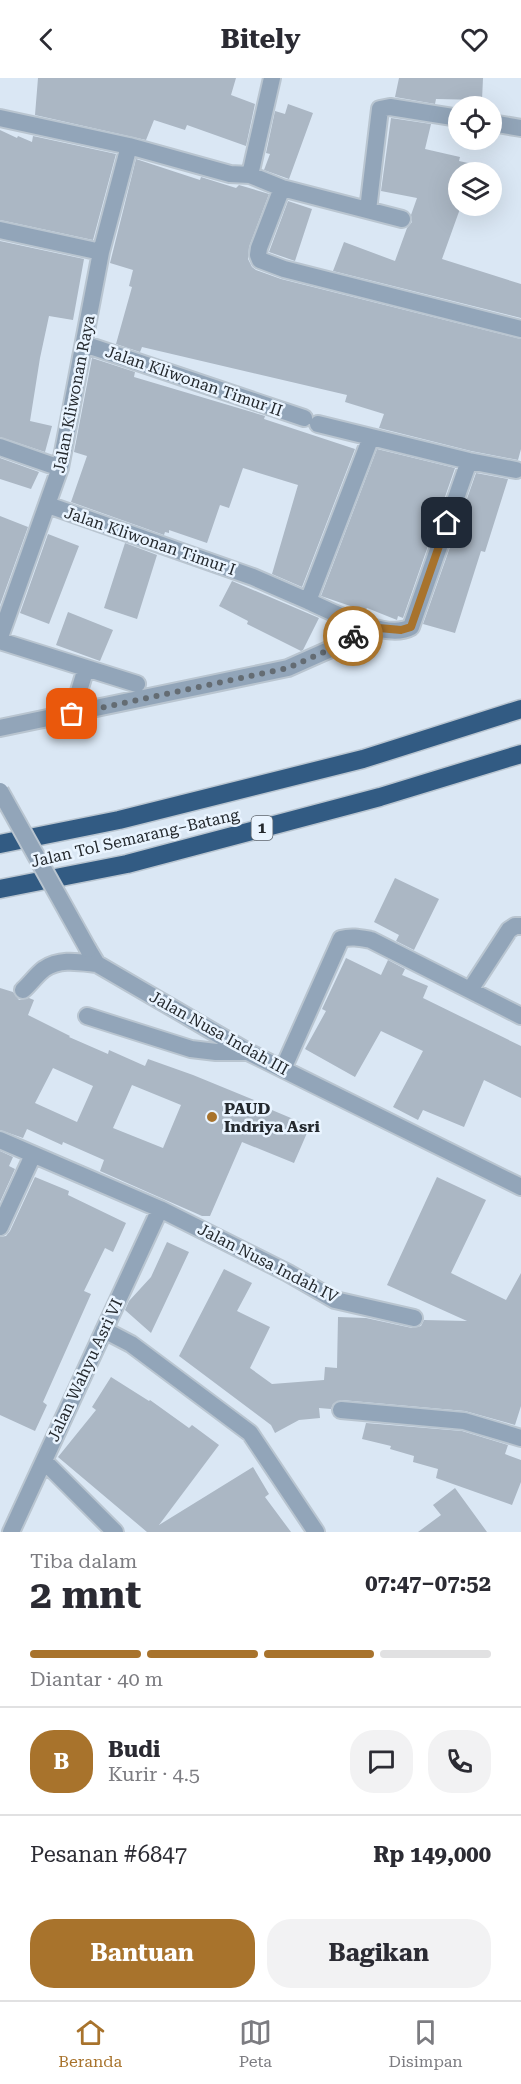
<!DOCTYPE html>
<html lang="id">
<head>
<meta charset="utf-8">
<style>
  :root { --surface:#fff; --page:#f2f2f3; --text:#2b2b33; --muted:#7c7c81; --line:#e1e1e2; --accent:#a8732c }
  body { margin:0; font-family:"Roboto Serif",serif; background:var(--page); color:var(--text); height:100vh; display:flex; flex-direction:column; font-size:22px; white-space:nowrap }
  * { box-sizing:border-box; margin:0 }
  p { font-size:20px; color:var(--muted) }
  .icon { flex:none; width:33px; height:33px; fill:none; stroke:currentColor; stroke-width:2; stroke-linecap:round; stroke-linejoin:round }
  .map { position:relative; height:1454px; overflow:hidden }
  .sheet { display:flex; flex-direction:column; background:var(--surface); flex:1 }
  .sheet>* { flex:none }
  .fabs { position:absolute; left:448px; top:18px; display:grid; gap:12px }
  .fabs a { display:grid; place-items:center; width:54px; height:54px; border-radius:50%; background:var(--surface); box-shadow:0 6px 24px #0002; font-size:30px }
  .pin { position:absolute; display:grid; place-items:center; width:51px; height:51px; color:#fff; margin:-26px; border-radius:12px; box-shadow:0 3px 9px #0006 }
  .courier { position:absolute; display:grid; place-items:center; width:60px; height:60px; margin:-30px; border:4px solid #a8732c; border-radius:50%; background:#fff; color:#222; box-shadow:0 2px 8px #0007 }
  .overview em { font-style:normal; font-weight:700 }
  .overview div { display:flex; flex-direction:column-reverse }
  .overview { display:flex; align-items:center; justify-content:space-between; height:102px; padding:0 30px }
  h1 { font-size:39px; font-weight:700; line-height:45px }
  .bar { display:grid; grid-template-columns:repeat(4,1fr); gap:9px 6px; align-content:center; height:72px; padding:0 30px }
  .bar i { height:8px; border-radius:4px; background:var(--line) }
  .bar .selected { background:var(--accent) }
  .bar p { grid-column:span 4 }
  .line { display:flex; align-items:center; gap:15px; padding:0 30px; border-top:2px solid var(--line) }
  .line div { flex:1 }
  .round { display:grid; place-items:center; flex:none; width:63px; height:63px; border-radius:24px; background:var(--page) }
  .primary-button { display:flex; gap:12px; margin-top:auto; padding:12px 30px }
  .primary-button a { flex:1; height:69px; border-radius:24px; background:var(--accent); color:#fff; font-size:24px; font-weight:700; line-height:69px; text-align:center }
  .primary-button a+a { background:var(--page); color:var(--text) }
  header { display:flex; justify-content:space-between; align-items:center; height:78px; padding:0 30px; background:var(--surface); font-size:27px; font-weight:700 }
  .menu { display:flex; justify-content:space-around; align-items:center; height:84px; border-top:2px solid var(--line); background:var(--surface); font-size:16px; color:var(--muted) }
  .menu a { display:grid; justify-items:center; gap:3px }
  .menu .selected { color:var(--accent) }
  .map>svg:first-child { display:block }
  .building { fill:#abb7c4; fill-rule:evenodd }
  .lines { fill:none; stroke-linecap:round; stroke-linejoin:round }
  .minor-casing { stroke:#b9c5d0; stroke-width:20 }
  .motorway-casing { stroke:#b9c5d0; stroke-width:21 }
  .minor { stroke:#92a5b9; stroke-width:16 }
  .motorway { stroke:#325b83; stroke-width:18 }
  .minor-bridge-casing { stroke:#b9c5d0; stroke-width:20; stroke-linecap:butt }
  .minor-bridge { stroke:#92a5b9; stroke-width:16 }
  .done { stroke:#646c73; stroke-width:6; stroke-dasharray:0 10.8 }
  .route { stroke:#a8732c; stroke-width:8 }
  .poi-dot { fill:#a8732c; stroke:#e9f4ff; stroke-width:2 }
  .labels { text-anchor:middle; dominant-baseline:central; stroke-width:5; stroke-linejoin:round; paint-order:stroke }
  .shield { fill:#e9f4ff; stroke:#5f666d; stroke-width:1.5 }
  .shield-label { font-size:15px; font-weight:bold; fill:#24292e }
  .street-label { font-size:16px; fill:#24292e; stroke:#e9f4ff }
  .poi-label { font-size:16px; font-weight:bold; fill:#24292e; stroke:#e9f4ff; text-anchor:start }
</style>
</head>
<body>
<header><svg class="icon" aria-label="back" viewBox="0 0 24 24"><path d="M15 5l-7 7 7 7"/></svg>Bitely<svg class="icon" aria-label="heart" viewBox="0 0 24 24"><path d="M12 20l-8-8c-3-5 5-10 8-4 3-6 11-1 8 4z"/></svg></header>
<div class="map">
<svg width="521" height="1454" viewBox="0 0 521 1454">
  <rect width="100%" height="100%" fill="#dae7f4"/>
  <path class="building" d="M38,0h198l-5,17 24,9 -9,42 -59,-21 -2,5 -31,-10 -8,20 -111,-25z
    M399,0h84l-1,22 -46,-1 -1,5 -40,-7z
    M288,26l25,9 -24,66 -25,-9 6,-16 -4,-1 9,-42 10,3z
    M391,40l40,6 -6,25 35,8 -1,4 32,7 -1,4h-31v34h2l-19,53 79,25v34l-188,-47 11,-29 51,19 12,-33 5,-6 -1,-7 6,-17 -36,-7z
    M0,52l17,8 1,-2 14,6 1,-6 83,18 -23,86 -93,-20z
    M136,81l64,21 1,-3 35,11 3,-3 30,9 -20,53 -1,12 4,8 4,3 25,9 240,60v110l-3,11 -47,-9 -92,-23 5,-14 -39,-12 2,-7 -205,-48 -2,5 -24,-8 16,-57 -3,-1 4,-16 -23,-7z
    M288,123l24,8 -17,52 -26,-9z
    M0,163l84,18 -11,61 -24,-4 -9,42 -10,63 22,5 -7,26 -45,-15z
    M92,280l43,14 -1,5 131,39 -1,3 91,30 -53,138 -30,-13 26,-89 -55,-17 -14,40 -9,-3 -13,38 -38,-13v3l-4,-1 -1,3 -93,-33 16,-46 -13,-4z
    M377,371l78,19 -52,150 -5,-2 -1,4 -30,-12 -2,3 -44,-15z
    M0,380l39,14 -8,17 -31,-10z
    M476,395l32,6 -23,73 -4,-1 -26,82 -32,-9z
    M0,438l28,11 -28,78z
    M48,456l31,12 -30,78 -29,-11z
    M125,465l32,12 -20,64 -33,-11z
    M232,503l87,37 -16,32 -2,1 -54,-27 1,-3 -29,-15z
    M68,534l45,18 -13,31 -44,-16z
    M395,800l44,21 -25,51 -18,-9 3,-6 -25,-13z
    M346,880l35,17 7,-15 17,9 -3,6 26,11 -5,12 98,48v52l-37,-18 -20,47 -41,-17 -5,10 -25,-13 30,-56 -42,-20 -26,46 -50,-28 21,-38 -4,-2z
    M0,910l13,4 6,8 10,-2 5,2 -6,15 42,21 -1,1 39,17 1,-4 36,16 3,-7 45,16 61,25 -1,2 57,24 -16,37 -52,-21 -32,74h-8l-102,-45 4,-11 -41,-18 -1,3 -35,-16 -4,9 -23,-8zM53,990l40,18 -16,36 -42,-19zM132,1007l49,20 -18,43 -50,-20z
    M0,1073l13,6 -4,9 6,3 -15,33z
    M35,1099l34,14 -1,4 58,28 -13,29 -8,-4 -21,43 7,3 -48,108 4,3 -12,26 -35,-16v-178l6,-1 4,-5z
    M437,1099l49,23 -35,73 55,27 15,-27v133l-6,19 -50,-14 -124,-11 -8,4 -2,5 -12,-1 1,10 -21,2 -24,13 -4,-8 -92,-69 45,-87 28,14 -15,28 33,16 -20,41 22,16 52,-4 1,-13 12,1 1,-51 28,1 46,10 9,-2 3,-6 43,1 -80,-36z
    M167,1164l22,10 -38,81 -26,-23 4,-9 22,-24z
    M111,1299l38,24 1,-1 39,28 3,-3 27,20 -60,80 94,-58 16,27 -4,3 26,35h-144l-89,-75 38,-47 -4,-3z
    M366,1345l96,8 46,14 -3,9 16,6v22l-9,23 -76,-27 2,-9 -25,-7 1,-6 -24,-7 1,-3 -29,-7z
    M455,1410l32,44h-69l23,-17 -8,-10z"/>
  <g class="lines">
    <g class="minor-casing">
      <path id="minor" d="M0,40l129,28 101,28 20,1 22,-97
        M492,45l29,5
        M250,97l32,13 120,31
        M282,110l-23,60 -1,7 2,5 24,9 237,60
        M368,132l12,-101 10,-2 69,11
        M0,152l101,22
        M84,266l220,74
        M318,346l53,13
        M0,369l60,21
        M469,383l-58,166c-24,14 -79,-15 -103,-26l63,-164 98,24 47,9
        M48,427l205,72 55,24
        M0,559l60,-169 41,-216 28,-106
        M0,563l137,43
        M72,636l14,-46
        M0,650l288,-60 45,-20 35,-21
        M88,871l9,15 151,88 273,135
        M23,912c7,-6 13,-15 21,-21 16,-11 35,-7 53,-5
        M470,912l39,-60 6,-4h6
        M87,938l104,33 25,3h31
        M283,991l58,-130c11,-3 19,-1 30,1l150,76
        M0,1062l160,69 128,64 47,27 79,18
        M0,1149l33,-72
        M104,1252l27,14 119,89 66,99
        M341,1332l123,11 57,17
        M44,1383l71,71
        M11,1454l149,-323"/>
    </g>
    <g class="motorway-casing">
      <path id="motorway" d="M0,766l119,-24 244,-61 158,-50
        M0,811l127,-25 253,-67 141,-43"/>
    </g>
    <use href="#minor" class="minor"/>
    <use href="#motorway" class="motorway"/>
    <g class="minor-bridge-casing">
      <path id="minor-bridge" d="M0,713l88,158"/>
    </g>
    <use href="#minor-bridge" class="minor-bridge"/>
  </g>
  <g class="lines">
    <path class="done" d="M72,636l216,-46 45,-20 20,-12"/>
    <path class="route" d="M353,558l15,-9 33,3 10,-3 36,-104"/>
  </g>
  <circle class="poi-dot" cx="212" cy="1039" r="6"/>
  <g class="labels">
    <rect class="shield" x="251.5" y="738" width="21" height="24" rx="4.5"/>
    <g class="shield-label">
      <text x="262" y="750">1</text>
    </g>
    <g class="street-label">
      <text transform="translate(194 303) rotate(19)">Jalan Kliwonan Timur II</text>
      <text transform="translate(74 316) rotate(-79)">Jalan Kliwonan Raya</text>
      <text transform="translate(150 463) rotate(19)">Jalan Kliwonan Timur I</text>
      <text transform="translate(135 760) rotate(-13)">Jalan Tol Semarang–Batang</text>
      <text transform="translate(219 955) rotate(29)">Jalan Nusa Indah III</text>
      <text transform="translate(268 1185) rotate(27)">Jalan Nusa Indah IV</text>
      <text transform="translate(85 1292) rotate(-65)">Jalan Wahyu Asri VI</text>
    </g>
    <g class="poi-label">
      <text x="224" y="1030">PAUD<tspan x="224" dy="18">Indriya Asri</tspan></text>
    </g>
  </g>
</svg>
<div class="fabs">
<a><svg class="icon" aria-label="locate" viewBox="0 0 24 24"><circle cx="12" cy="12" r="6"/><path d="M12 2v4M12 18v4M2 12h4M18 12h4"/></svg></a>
<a><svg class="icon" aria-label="layers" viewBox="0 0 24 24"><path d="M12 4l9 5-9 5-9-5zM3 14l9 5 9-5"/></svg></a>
</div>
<div class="pin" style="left:72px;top:636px;background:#ea580c"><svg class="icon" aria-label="bag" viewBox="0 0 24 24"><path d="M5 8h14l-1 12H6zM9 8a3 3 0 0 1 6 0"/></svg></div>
<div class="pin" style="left:447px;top:445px;background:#1f2937"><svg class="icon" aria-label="home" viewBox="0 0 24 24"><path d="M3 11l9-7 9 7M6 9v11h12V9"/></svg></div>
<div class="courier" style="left:353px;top:558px"><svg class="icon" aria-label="bike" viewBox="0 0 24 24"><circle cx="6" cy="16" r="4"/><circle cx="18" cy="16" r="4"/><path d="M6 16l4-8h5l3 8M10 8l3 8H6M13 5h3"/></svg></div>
</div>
<section class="sheet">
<div class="overview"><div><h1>2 mnt</h1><p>Tiba dalam</p></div><em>07:47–07:52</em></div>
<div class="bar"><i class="selected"></i><i class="selected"></i><i class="selected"></i><i></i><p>Diantar · 40 m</p></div>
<div class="line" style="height:108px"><b class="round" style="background:var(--accent);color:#fff">B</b><div><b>Budi</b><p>Kurir · 4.5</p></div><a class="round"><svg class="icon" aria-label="chat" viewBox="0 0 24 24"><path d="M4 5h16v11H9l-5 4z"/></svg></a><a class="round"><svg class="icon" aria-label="phone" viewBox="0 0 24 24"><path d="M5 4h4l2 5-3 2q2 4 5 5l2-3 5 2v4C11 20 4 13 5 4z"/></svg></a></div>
<div class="line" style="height:78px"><div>Pesanan #6847</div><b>Rp 149,000</b></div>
<div class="primary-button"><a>Bantuan</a><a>Bagikan</a></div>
</section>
<nav class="menu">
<a class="selected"><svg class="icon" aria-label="home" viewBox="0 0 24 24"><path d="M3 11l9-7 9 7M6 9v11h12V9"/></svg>Beranda</a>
<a><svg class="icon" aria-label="map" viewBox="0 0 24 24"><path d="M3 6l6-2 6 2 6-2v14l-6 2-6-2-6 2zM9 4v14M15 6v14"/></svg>Peta</a>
<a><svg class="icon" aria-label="saved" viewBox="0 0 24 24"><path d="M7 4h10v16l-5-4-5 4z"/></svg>Disimpan</a>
</nav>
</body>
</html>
